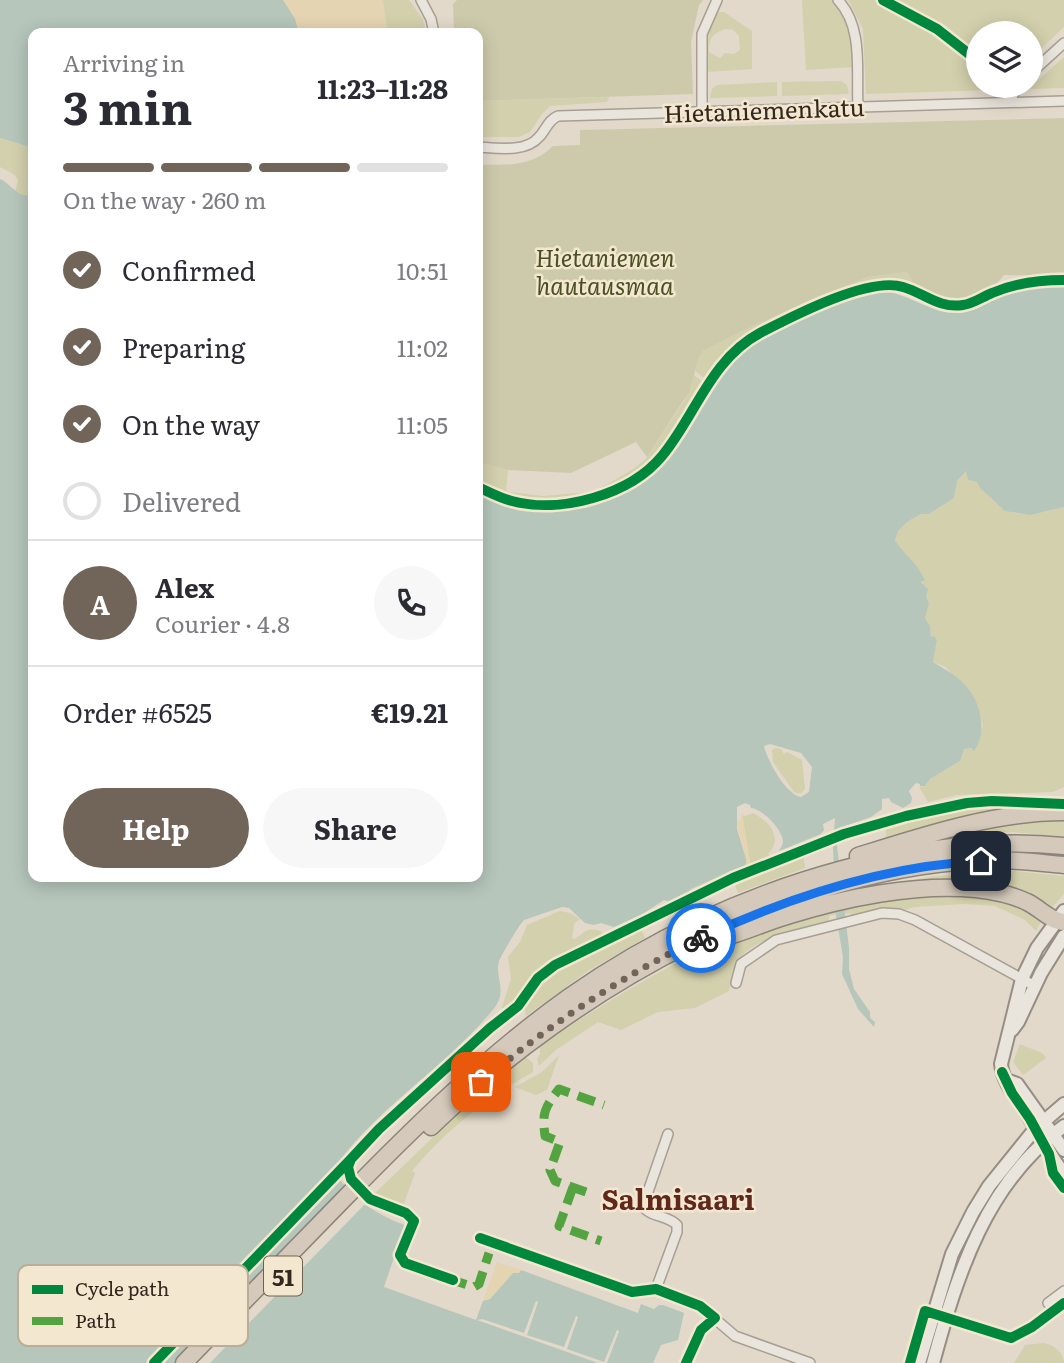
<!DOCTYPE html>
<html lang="en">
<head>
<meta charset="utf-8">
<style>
  :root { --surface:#fff; --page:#f7f7f7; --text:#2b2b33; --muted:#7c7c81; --line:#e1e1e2; --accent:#71655a }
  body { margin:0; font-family:Literata,serif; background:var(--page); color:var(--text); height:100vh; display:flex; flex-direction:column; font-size:26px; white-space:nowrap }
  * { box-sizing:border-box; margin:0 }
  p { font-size:23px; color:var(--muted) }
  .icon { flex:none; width:38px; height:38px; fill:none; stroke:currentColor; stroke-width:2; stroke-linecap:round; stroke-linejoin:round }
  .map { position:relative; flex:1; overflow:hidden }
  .details { position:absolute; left:28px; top:28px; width:455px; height:854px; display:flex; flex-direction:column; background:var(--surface); border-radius:14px; box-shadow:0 4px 18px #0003 }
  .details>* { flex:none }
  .fabs { position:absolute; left:966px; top:21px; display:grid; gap:14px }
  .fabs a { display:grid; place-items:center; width:77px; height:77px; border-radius:50%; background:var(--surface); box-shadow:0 4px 18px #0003; font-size:35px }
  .pin { position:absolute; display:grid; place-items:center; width:60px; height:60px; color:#fff; margin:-30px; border-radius:14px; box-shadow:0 4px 10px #0006 }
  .courier { position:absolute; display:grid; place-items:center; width:70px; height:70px; margin:-35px; border:5px solid #1a73e8; border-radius:50%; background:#fff; color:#222; box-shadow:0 2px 9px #0007 }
  .overview em { font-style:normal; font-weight:700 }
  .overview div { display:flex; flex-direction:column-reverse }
  .overview { display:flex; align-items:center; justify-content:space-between; height:119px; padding:0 35px }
  h1 { font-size:46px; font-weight:700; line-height:52px }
  .bar { display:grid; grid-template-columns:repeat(4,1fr); gap:10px 7px; align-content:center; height:84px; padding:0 35px }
  .bar i { height:9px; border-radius:5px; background:var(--line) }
  .bar .selected { background:var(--accent) }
  .bar p { grid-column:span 4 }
  .line { display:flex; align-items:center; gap:18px; padding:0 35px; border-top:2px solid var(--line) }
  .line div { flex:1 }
  .round { display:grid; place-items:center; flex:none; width:74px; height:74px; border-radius:37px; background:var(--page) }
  ol { padding:0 35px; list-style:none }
  li { display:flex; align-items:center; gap:21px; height:77px }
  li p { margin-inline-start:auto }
  li .icon { padding:7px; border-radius:50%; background:var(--accent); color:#fff; stroke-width:4 }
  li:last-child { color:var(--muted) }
  li i { width:38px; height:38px; border:4px solid var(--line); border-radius:50% }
  .button { display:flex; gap:14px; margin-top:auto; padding:14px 35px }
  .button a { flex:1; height:80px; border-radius:42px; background:var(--accent); color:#fff; font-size:28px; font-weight:700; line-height:80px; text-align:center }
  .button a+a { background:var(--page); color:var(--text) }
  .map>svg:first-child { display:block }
  .green { fill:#d3d0ad; fill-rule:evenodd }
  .sand { fill:#e5d4b1 }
  .cemetery { fill:#cdcaac }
  .water { fill:#b6c6bb; fill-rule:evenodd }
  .pier { fill:#e2d9ca }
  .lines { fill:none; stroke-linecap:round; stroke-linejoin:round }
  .street-casing { stroke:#a79e94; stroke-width:12 }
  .secondary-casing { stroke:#968e84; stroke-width:16 }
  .highway-casing { stroke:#8c847a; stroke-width:19 }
  .street { stroke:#eae5dc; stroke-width:9 }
  .secondary { stroke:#eae5dc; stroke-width:12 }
  .highway { stroke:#d4c9bb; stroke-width:16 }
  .quiet { stroke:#53a341; stroke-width:9; stroke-dasharray:18 9; stroke-linecap:butt }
  .cycleway-casing { stroke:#f4e7cf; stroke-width:15 }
  .cycleway { stroke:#00873e; stroke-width:10 }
  .done { stroke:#71655a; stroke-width:7; stroke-dasharray:0 12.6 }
  .route { stroke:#1a73e8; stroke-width:9 }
  .labels { text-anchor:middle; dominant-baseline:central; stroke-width:5; stroke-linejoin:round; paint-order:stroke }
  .shield { fill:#f4e7cf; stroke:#6e6152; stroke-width:2 }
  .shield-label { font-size:23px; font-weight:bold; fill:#34271d }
  .street-label { font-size:24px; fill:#34271d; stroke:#f4e7cf }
  .park-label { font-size:24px; font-style:italic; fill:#485024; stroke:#f4e7cf }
  .quarter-label { font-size:28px; font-weight:bold; fill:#60271d; stroke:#f4e7cf }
  .key { fill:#f4e7cf; stroke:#baad9a; stroke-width:2 }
  .key-label { font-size:19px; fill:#34271d }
</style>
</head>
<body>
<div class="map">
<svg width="1064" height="1363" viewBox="0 0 1064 1363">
  <rect width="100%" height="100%" fill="#e2d9ca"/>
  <path class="green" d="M283,0h126l14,19 3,14h-127l-4,-14z
    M802,0h32c18,19 19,43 20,67l-48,3z
    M848,0h216v27l-33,31v-25h-53v53h21l-5,4 -128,4 -3,-65z
    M713,12h11l28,19v38l-47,3v-38zM725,29l8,1 6,6 1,14 -6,4 -9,-1 -5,5 -11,-6c-1,-13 4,-19 16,-23z
    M1064,57v31l-36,1z
    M841,81l6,4 2,9 -67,2v-14z
    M777,82v14l-67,2 2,-9 5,-4z
    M609,97l-2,5 -57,4 -8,8 -12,18 -11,5h-41v-36z
    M0,138l33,10v47l-10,1 -8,-4 3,-12 -3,-5 -15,-8z
    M907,272l14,19c-11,-2 -19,-9 -30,-9 -34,-1 -128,41 -154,63 -11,9 -21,21 -30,32h-4l-8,-6 4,-14 4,-6 37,-19 127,-55z
    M694,375l9,7v3l-46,72c-45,44 -113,58 -170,31l-4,-8 -5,-1v-17l30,8 -2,20 3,2 34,4 47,-4 20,-9 23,-14 12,-9 39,-59z
    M966,471l2,9 10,2c28,38 42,36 86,25v280l-11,5 -97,3 -28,7 -9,-15 6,-1 5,-7 30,-18 3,-12 8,-1 2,2 10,-24 -3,-13 -34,-46 -13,-5 4,-22 -6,-3 -1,-11 -5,-8 4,-14 -3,-8 1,-9 -4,-2c-3,-20 -18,-29 -28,-45l3,-9 9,-9 14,-8h8l25,-16 3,-17z
    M775,748l6,1 3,5 3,-2 15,8 3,29 -5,5 -6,-2 -21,-30 -1,-12z
    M996,803l68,2 -178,36v-17l84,-20z
    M753,813c16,8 31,25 15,41l3,5 -20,9 -9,-53 3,1z
    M1064,817v20l-52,-5 -30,1 -60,9 61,-17z
    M803,852l2,16 -67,25 -4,-12z
    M1014,871l50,5v18l-14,16 -17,-11 -180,-7 81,-16z
    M936,896c44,0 68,-1 106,24l-6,11 -11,-11 -30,-14 -32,-2 -49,3 -12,4 -22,-2 -28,7 -2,-3 -20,2 -2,7c-25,7 -79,16 -91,41 -4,9 -6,19 -8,28l-34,17 -37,4 -37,18 -23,-8 -41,27 -18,17 -2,-7 3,-5v-10c43,-26 85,-54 129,-77 83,-41 175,-63 267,-71z
    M560,911l10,2 10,6 -6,5 -2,14 3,1c10,-7 13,-13 27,-7l2,6c-21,10 -47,18 -65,33 -12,11 -22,29 -36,42l-1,-6 9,-28 -3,-22 12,-15 7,-17z
    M640,925l5,13 -57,33 -62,45 -2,-13c18,-41 77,-59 116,-78z
    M1020,1044l22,9 4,5 -23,17 -10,-13z
    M559,1055l-12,35 -11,5 -21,-8 27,-15z
    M525,1056l8,7v9c-44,24 -89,60 -121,99l3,2 -13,36 -16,-4 2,-4 -4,1 -9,-9 74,-71z
    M1044,1343c10,2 20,10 20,20h-50l11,-18z"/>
  <path class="sand" d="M283,0h100l4,28 -22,1v4h-66l-4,-14z
    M749,344l-22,21 -62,95 -46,36 -16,7 -18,4 -48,3 -26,-4 -33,-13v-3c11,5 23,12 35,14 47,8 95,-2 132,-31 7,-6 15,-11 20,-18 27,-37 44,-86 84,-111z
    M742,812l9,56 -63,29 3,-8 55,-24v-6l-10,-38 4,-1z
    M497,1262l24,8v2c-16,8 -24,25 -38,29z"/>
  <path class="cemetery" d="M457,0h246l-4,5 -8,37 2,52 -215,7v-68h-24l-1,-29z
    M1064,118v158l-60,-1c-19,26 -56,37 -84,15 -5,-4 -9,-12 -13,-18l-40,5 -127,55 -37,19 -4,6 -10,35 -42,65 -11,-15 -65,31 -63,-3 -30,-8v-297c30,-1 52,3 75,-19l27,-1v-15z"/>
  <path class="water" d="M0,0h283l12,19 4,14h-266v115l-33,-10z
    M0,179c13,6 16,19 33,16v682h445v-384c19,8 38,17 60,17 9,0 18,-3 27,-3 37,-2 47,-6 76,-29 13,-10 26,-18 34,-33 24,-39 45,-82 85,-106 29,-16 102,-55 133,-46 23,6 45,23 70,19 18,-2 32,-15 49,-21 16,-6 35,-6 52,-5v221l-34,8 -25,-4 -25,-23 -3,-6 -9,-2 -2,-9 -9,10 -3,17 -25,16h-8l-14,8 -9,9 -3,9c10,16 21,21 30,40l-4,2 7,7 -2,7 3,8 -4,14 5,8 1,11 3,-1 3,4 -4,22c11,7 22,12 31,22 17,17 24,48 10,67l-3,-3 -7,1 -4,12 -30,18 -5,7h-5v-2l-4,-1 -7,8 3,7 -1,5 -8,5 -12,-6 -2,-4 -7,1v10l-11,8 -31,11 -3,18 12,102v21l5,20 16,23v6l5,4 -1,5 -16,-18 -16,-35 1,-17 -7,-42 -3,-69 2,-28 -12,6 1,6 -3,4 -42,17c1,-3 4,-6 4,-9 0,-12 -20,-33 -32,-34l-1,-3 -5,-2 -8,4v22l9,30v6l-55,24 -3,8 -14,6 -10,-3 -23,15 -27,12 -13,-4 -7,2 -9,-2 -16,-15 -7,-1 -38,13c-5,5 -22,34 -25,41 -5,18 11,30 -8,51 -45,54 -107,91 -150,147l-1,21c18,22 39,36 65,45l-21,62 92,33 7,-19 7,-2 23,-26h6l2,-3 117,43 3,-9 13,5 5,-4h4l21,8 -6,27 -17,5 -8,18h-653zM770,744l31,9 11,14 -3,25 -8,5c-15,-2 -34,-37 -37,-51z"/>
  <path class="pier" d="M349,1186l18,16 -157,161h-35z
    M536,1301l2,1 -11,33 37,12 12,-31 2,1 -11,32 37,13 13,-32 2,1 -12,32h-9l-121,-43 5,-1 42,14z"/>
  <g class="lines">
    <g class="street-casing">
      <path id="street" d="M421,0l10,19 3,14
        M838,0c26,28 18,71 20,107
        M883,0l54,29 41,32
        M1031,73l33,-30
        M1002,86l5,5 3,11
        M1010,102l7,-16
        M702,111v-77l15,-34
        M478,147c18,1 48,6 61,-10 7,-7 9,-17 19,-21l506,-15
        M736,983l5,-19 35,-24 106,-27 17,1 16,6 120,66
        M480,1238l152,54 24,-3 44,17 35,30 75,27
        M656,1289l21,-57v-7c-9,-10 -28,-8 -34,-19l25,-72
        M1048,1303l16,-12
        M686,1363l15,-33 14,-12"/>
    </g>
    <g class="secondary-casing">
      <path id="secondary" d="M1064,911l-27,37 -15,31 -21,85c2,21 19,36 28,53 12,20 21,39 35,57
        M1012,1030l6,-8 23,-49 23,-37
        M1006,1080l11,4 47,66
        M919,1363l33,-109 21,-42 16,-26 46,-57 29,-25
        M933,1363c24,-88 53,-181 131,-237"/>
    </g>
    <g class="highway-casing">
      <path id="highway" d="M858,856c67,-21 136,-44 206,-44
        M721,938c23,-5 44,-16 66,-22 56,-18 130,-33 189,-27 17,2 35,5 51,13 13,6 23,19 37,20
        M431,1127c142,-138 362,-264 564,-267 23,0 46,3 69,5
        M184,1363c52,-53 104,-107 156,-160 72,-74 145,-146 229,-206 82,-58 177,-102 274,-128 74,-20 144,-31 221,-23"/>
    </g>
    <use href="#street" class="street"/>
    <use href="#secondary" class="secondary"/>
    <use href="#highway" class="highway"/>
    <path class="quiet" d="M573,1187l-14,39 42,15
      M586,1192l-31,-11 -5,-11 10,-28 -15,-6c-3,-24 -1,-27 14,-47l45,16
      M449,1279l25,8 5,-3 10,-31"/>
    <g class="cycleway-casing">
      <path id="cycleway" d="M883,0l54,29 41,32
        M478,487c11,5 22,11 34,14 48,13 118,-6 150,-45 34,-41 48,-96 98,-123 31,-16 109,-57 143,-46 21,6 36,22 60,18 10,-1 19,-8 29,-12 23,-10 47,-13 72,-13
        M1002,1072l10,21 18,26 19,35 4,19 11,15
        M480,1238l152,54 24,-3 44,17 15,12 -14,12 -15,33
        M453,1280l-48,-17 -5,-8 14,-34 -8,-8 -36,-14 -19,-20 -3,-12 3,-8 28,-30 111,-101 28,-22 20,-28 17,-13 178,-87 111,-44 62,-18 61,-13 25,-2 72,3
        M154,1363l197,-204
        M910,1363l15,-52 86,27 21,-11 32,-24"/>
    </g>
    <use href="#cycleway" class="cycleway"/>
  </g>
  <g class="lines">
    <path class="done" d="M481,1082c68,-57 140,-106 220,-144"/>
    <path class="route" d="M701,938c88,-41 183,-72 280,-77"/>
  </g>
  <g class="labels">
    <rect class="shield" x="264" y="1256.5" width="38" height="39" rx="5"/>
    <g class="shield-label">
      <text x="283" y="1276">51</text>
    </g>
    <g class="street-label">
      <text transform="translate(764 109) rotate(-2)">Hietaniemenkatu</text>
    </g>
    <g class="park-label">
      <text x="605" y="256">Hietaniemen<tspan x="605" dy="28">hautausmaa</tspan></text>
    </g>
    <g class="quarter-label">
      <text x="678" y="1198">Salmisaari</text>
    </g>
  </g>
  <rect x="18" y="1265" width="230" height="81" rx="10" class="key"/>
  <rect x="32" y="1285" width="31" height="9" fill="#00873e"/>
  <rect x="32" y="1317" width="31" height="8" fill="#53a341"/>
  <g class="key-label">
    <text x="75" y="1296">Cycle path</text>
    <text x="75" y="1328">Path</text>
  </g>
</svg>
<div class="fabs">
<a><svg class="icon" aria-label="layers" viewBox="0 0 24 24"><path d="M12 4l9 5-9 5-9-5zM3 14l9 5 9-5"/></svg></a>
</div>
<div class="pin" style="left:481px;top:1082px;background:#ea580c"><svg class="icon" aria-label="bag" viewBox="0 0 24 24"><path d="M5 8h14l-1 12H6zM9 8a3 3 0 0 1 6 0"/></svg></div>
<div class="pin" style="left:981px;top:861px;background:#1f2937"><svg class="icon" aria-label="home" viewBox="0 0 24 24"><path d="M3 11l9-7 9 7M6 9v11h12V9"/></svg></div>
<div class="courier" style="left:701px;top:938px"><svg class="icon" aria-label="bike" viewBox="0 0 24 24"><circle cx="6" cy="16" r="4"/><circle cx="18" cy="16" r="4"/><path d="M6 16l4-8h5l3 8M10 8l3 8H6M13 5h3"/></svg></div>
<section class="details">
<div class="overview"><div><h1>3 min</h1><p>Arriving in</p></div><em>11:23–11:28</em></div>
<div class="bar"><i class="selected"></i><i class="selected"></i><i class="selected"></i><i></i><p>On the way · 260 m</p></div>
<ol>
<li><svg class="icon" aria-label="check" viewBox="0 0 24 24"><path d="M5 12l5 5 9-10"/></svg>Confirmed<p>10:51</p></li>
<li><svg class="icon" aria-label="check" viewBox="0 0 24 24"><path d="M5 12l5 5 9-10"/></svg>Preparing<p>11:02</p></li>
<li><svg class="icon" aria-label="check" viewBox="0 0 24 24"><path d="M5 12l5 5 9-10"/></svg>On the way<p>11:05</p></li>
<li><i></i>Delivered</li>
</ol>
<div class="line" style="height:126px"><b class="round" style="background:var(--accent);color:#fff">A</b><div><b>Alex</b><p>Courier · 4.8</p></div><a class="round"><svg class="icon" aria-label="phone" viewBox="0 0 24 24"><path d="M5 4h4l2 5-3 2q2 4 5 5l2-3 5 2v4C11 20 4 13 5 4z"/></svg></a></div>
<div class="line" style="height:91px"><div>Order #6525</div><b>€19.21</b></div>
<div class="button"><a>Help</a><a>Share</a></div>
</section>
</div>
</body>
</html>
